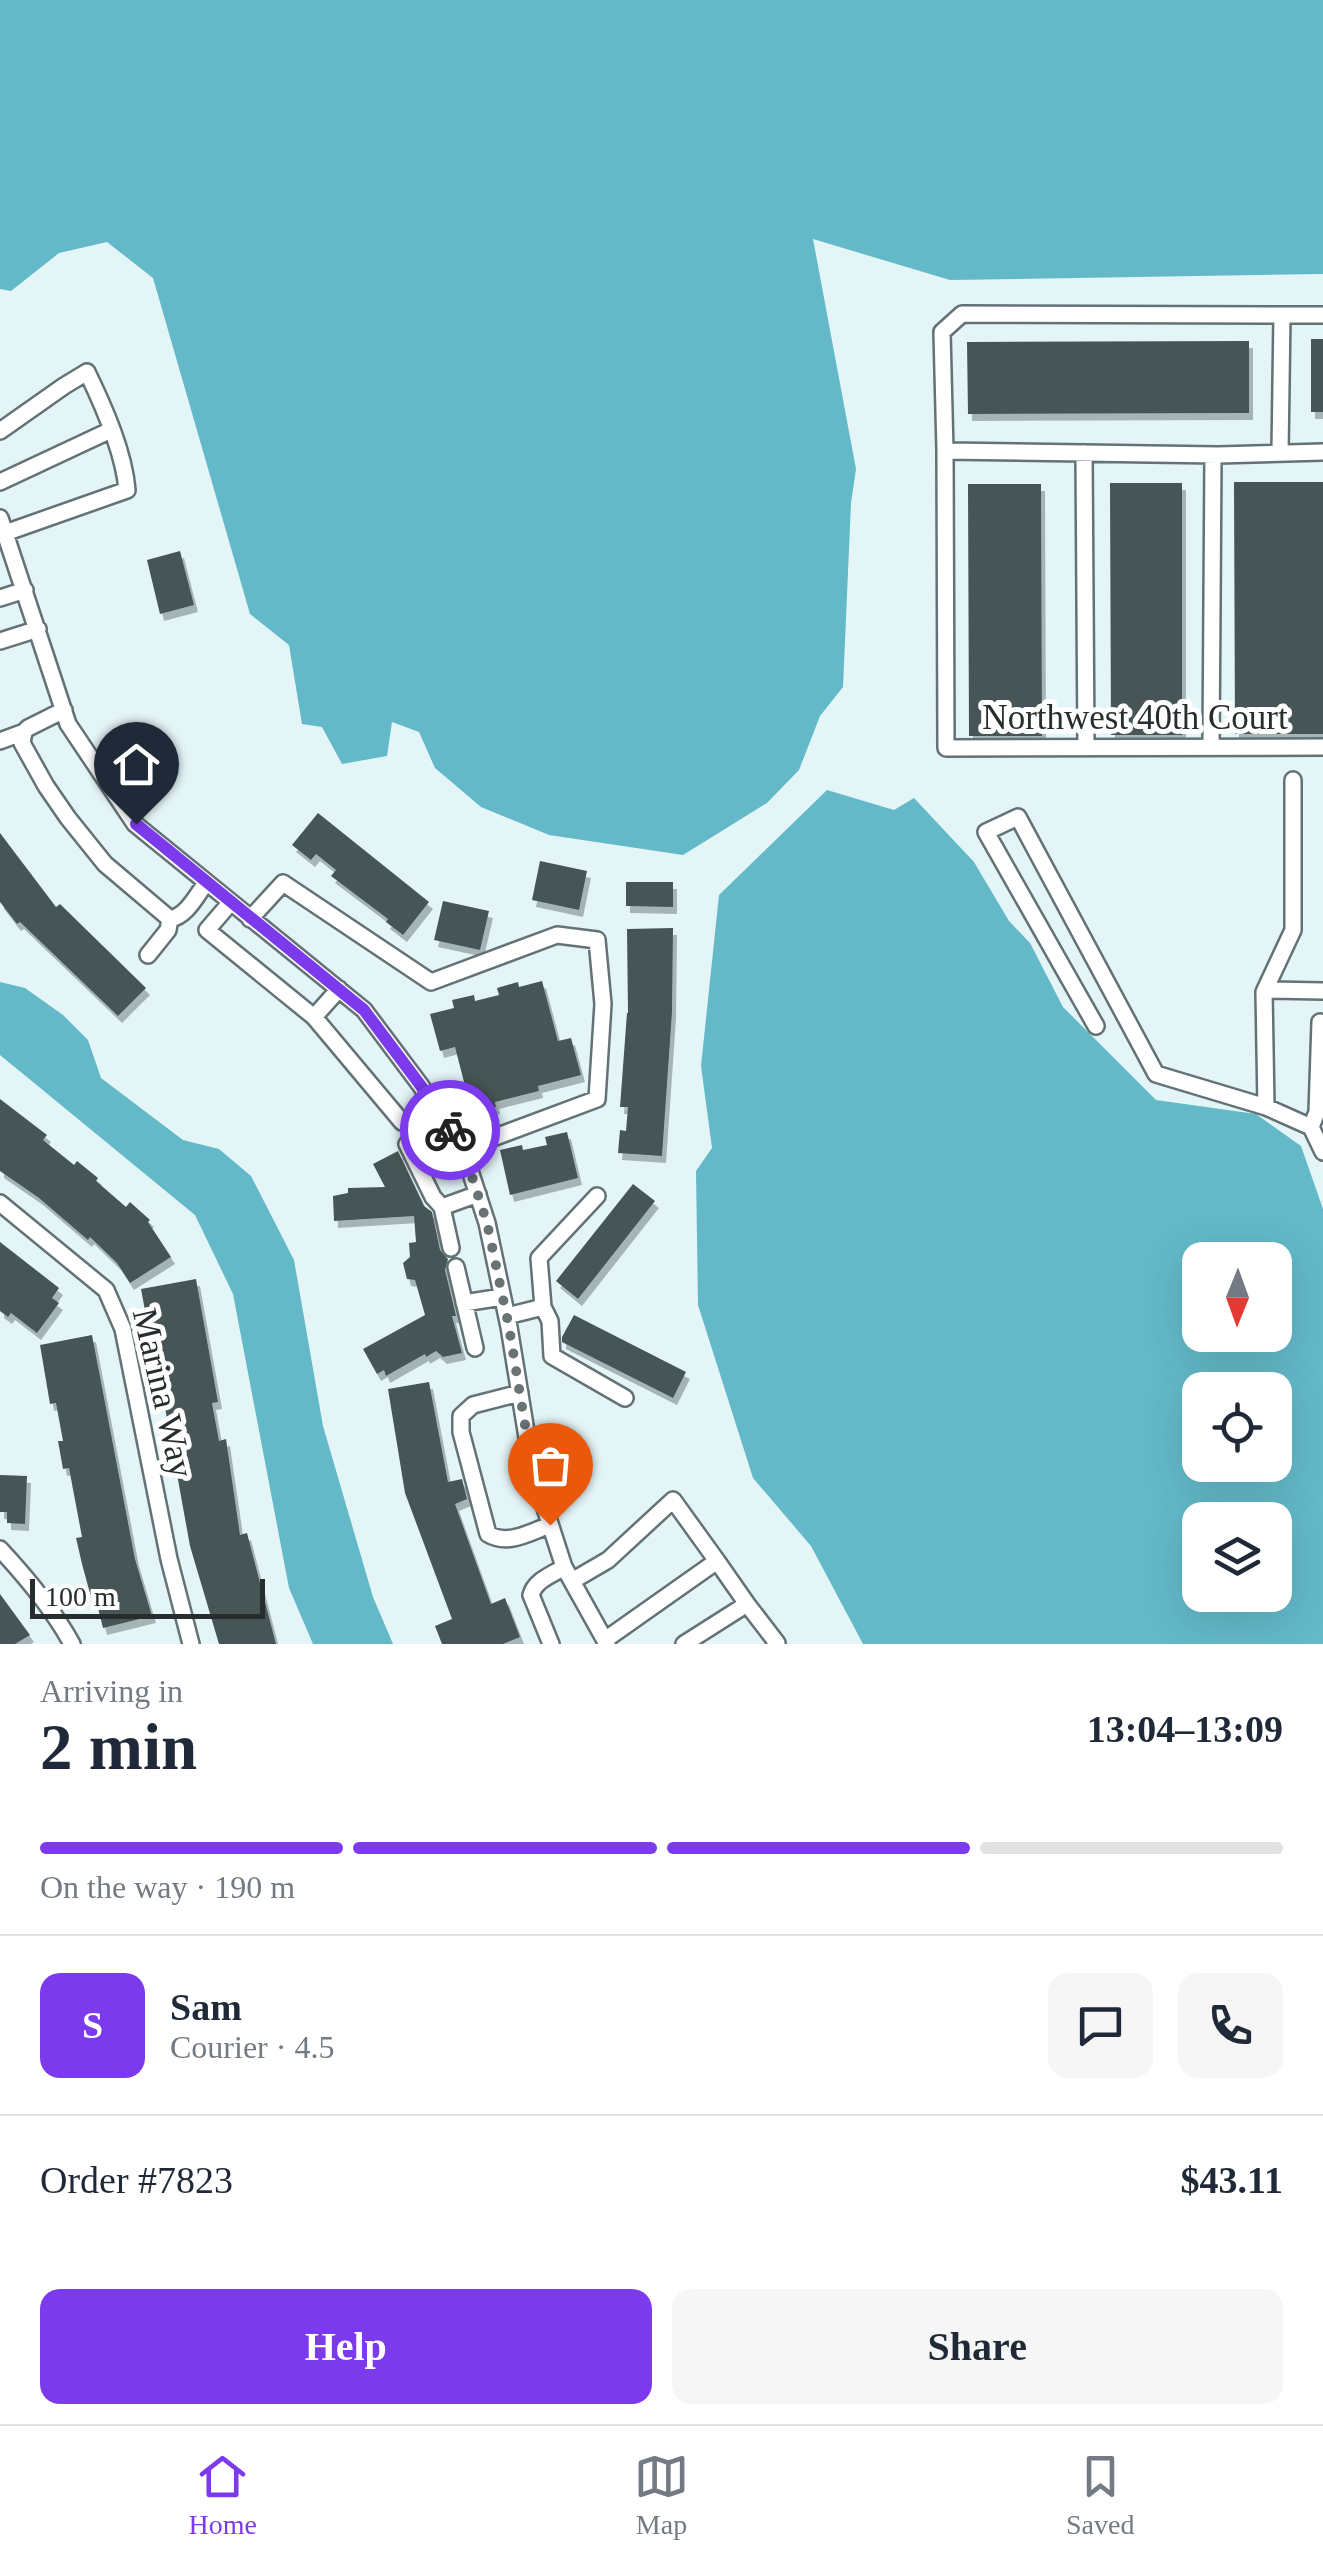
<!DOCTYPE html>
<html lang="en">
<head>
<meta charset="utf-8">
<style>
  :root { --surface:#fff; --page:#f6f6f7; --text:#1f2937; --muted:#747a83; --line:#e0e1e3; --accent:#7c3aed }
  body { margin:0; font-family:Georgia,serif; background:var(--page); color:var(--text); height:100vh; display:flex; flex-direction:column; font-size:38px; white-space:nowrap }
  * { box-sizing:border-box; margin:0 }
  p { font-size:32px; color:var(--muted) }
  .icon { flex:none; width:55px; height:55px; fill:none; stroke:currentColor; stroke-width:2; stroke-linecap:round; stroke-linejoin:round }
  .map { position:relative; height:1644px; overflow:hidden }
  .panel { display:flex; flex-direction:column; background:var(--surface); flex:1 }
  .panel>* { flex:none }
  .needle { width:65px; rotate:181deg }
  .buttons { position:absolute; left:1182px; top:1242px; display:grid; gap:20px }
  .buttons a { display:grid; place-items:center; width:110px; height:110px; border-radius:20px; background:var(--surface); box-shadow:0 10px 40px #0002; font-size:50px }
  .scale { position:absolute; left:30px; bottom:25px; width:235px; box-sizing:border-box; padding-left:10px; border:5px solid #272d2e; border-top:0; font-size:28px; line-height:35px; white-space:nowrap; color:#272d2e; -webkit-text-stroke:8px #fefefe; paint-order:stroke }
  .pin { position:absolute; display:grid; place-items:center; width:85px; height:85px; color:#fff; margin:-102px -42px; border-radius:50% 50% 50% 0; rotate:-45deg; box-shadow:0 0 10px #0007 }
  .pin .icon { rotate:45deg }
  .courier { position:absolute; display:grid; place-items:center; width:100px; height:100px; margin:-50px; border:8px solid #7c3aed; border-radius:50%; background:#fff; color:#222; box-shadow:0 2px 12px #0007 }
  .overview em { font-style:normal; font-weight:700 }
  .overview div { display:flex; flex-direction:column-reverse }
  .overview { display:flex; align-items:center; justify-content:space-between; height:170px; padding:0 40px }
  h1 { font-size:65px; font-weight:700; line-height:75px }
  .bar { display:grid; grid-template-columns:repeat(4,1fr); gap:15px 10px; align-content:center; height:120px; padding:0 40px }
  .bar i { height:12px; border-radius:8px; background:var(--line) }
  .bar .on { background:var(--accent) }
  .bar p { grid-column:span 4 }
  .line { display:flex; align-items:center; gap:25px; padding:0 40px; border-top:2px solid var(--line) }
  .line div { flex:1 }
  .round { display:grid; place-items:center; flex:none; width:105px; height:105px; border-radius:20px; background:var(--page) }
  .primary-button { display:flex; gap:20px; margin-top:auto; padding:20px 40px }
  .primary-button a { flex:1; height:115px; border-radius:20px; background:var(--accent); color:#fff; font-size:40px; font-weight:700; line-height:115px; text-align:center }
  .primary-button a+a { background:var(--page); color:var(--text) }
  .menu { display:flex; justify-content:space-around; align-items:center; height:140px; border-top:2px solid var(--line); background:var(--surface); font-size:28px; color:var(--muted) }
  .menu a { display:grid; justify-items:center; gap:5px }
  .menu .on { color:var(--accent) }
  .map>svg:first-child { display:block }
  .water { fill:#63b9c8; fill-rule:evenodd }
  .building { fill:#465457; filter:url(#shadow) }
  .lines { fill:none; stroke-linecap:round; stroke-linejoin:round }
  .minor-casing { stroke:#637275; stroke-width:20 }
  .minor { stroke:#fff; stroke-width:15 }
  .done { stroke:#697375; stroke-width:10; stroke-dasharray:0 18 }
  .route { stroke:#7c3aed; stroke-width:12 }
  .labels { text-anchor:middle; dominant-baseline:central; stroke-width:10; stroke-linejoin:round; paint-order:stroke }
  .street-label { font-size:35px; fill:#272d2e; stroke:#fefefe }
</style>
</head>
<body>
<div class="map">
<svg width="1323" height="1644" viewBox="0 0 1323 1644">
  <defs>
    <filter id="shadow"><feDropShadow dx="4" dy="7" stdDeviation="0" flood-color="#0004"/></filter>
  </defs>
  <rect width="100%" height="100%" fill="#e4f5f8"/>
  <path class="water" d="M0,0h1323v274l-373,6 -137,-41 43,230 -5,34 -8,184 -23,29 -21,54 -32,33 -84,52 -134,-20 -68,-28 -46,-39 -16,-36 -27,-10 -5,34 -45,8 -20,-37 -20,-3 -13,-79 -39,-31 -97,-336 -46,-36 -48,11 -48,38 -11,-2z
    M827,790l67,20 20,-12 60,64 35,59 21,22 33,64 93,93 100,14 45,32 22,63v435h-460l-52,-98 -58,-68 -55,-173 -2,-134 16,-23 -11,-82 18,-171zM1275,1260v75h-75v-75zM1275,1390v75h-75v-75zM1275,1520v75h-75v-75z
    M0,982l25,6 38,27 25,25 13,38 82,62 36,9 32,27 43,84 29,166 50,171 20,47h-80l-24,-56 -56,-294 -38,-79 -195,-160z"/>
  <path class="building" d="M1311,339h12v73h-12z
    M1249,341v72l-281,1 -1,-72z
    M1234,482h89v252h-88z
    M1110,483h72v252h-71z
    M968,484h73l1,252h-73z
    M180,551l14,54 -34,9 -13,-54z
    M318,813l111,89 -26,33 -17,-13 2,-3 -57,-43 5,-6 -20,-16 -5,6 -19,-15z
    M0,833l56,74 4,-3 86,84 -28,28 -98,-94 -3,2 -17,-22z
    M540,861l47,10 -8,39 -47,-10z
    M626,882h47v25l-47,-1z
    M443,901l46,10 -9,39 -46,-10z
    M673,928l-1,84 -10,144 -44,-3 2,-23 6,1 2,-24h-8l7,-94h1l-1,-84z
    M542,981l16,60 13,-3 10,37 -43,11 1,5 -44,11 1,5 -24,6 -17,-66 -15,4 -10,-37 24,-6 -2,-8 22,-5 1,6 24,-6 -2,-7 21,-6 1,5z
    M0,1099l47,36 -4,5 31,25 3,-4 21,17 -2,3 30,26 4,-5 20,18 -2,2 23,35 -41,26 -13,-20 -27,-26 -2,3 -49,-42 -39,-27z
    M567,1132l11,46 -68,17 -10,-45 22,-5 1,5 24,-5 -2,-8z
    M398,1151l26,55 8,6 8,38 8,9 -3,11 11,46h-4l10,37 -19,4 -7,-6 -10,6 -1,-3 -39,22 -2,-6 -7,4 -14,-25 62,-34 -10,-35 -8,-1 -4,-16 7,-6 -1,-14 7,-1 -2,-26 -80,5 -1,-25 15,-3v-5l37,-1 -12,-23z
    M633,1184l22,17 -77,98 -22,-18z
    M0,1242l59,46 -7,10 7,5 -22,30 -26,-20 -3,4 -8,-6z
    M196,1279l22,123 -6,1 7,38 7,-2 14,96 7,-2 29,111h-57l-29,-98 -30,-166h-3l-5,-26 4,-1 -6,-38 -4,1 -5,-27z
    M574,1315l112,57 -13,26 -111,-56v-5z
    M92,1335l43,224 17,57 -49,12 -8,-32 -4,1 -9,-33 -6,-26 6,-1 -13,-69 -6,1 -5,-28h5l-7,-38 -6,1 -10,-59z
    M429,1382l19,100 14,-3 5,20 -12,5 36,100 14,-6 15,39 -17,7h-61l-7,-18 17,-7 -47,-126 -17,-104z
    M0,1475l27,1 -2,48 -18,-1v-11h-7z
    M0,1594l30,41 -15,9h-15z"/>
  <g class="lines">
    <g class="minor-casing">
      <path id="minor" d="M1282,315h41
        M0,431l64,-45 23,-14c17,35 37,80 40,118l-122,43
        M945,451l-3,-119 20,-18 320,1 -2,137
        M1323,452l-105,3 -273,-4 1,297 377,-1
        M1084,453l2,294
        M0,482l111,-52
        M0,518l68,206 67,100 229,186 57,76 42,63 24,74 22,104 23,141 32,99 43,77
        M0,598l25,-8
        M0,641l38,-12
        M64,710l-36,18 -4,4 -2,11 24,43 22,32 37,46 65,55c17,-3 26,-23 36,-36
        M0,741l24,-9
        M1211,747l2,-292
        M231,902l-24,28 107,87 25,-28
        M250,919l33,-36 148,99 126,-47 40,5 6,64 -6,95 -134,50
        M148,955l20,-25 2,-11
        M1265,990l58,1
        M314,1017l88,105 18,-1 17,-11
        M1096,1026l-110,-194 32,-15 138,257 110,33 45,20 12,25
        M1266,1107l-2,-115 29,-62v-150
        M1311,1127l6,-15 3,-90
        M407,1144l26,53 9,10 36,-13
        M0,1203l106,87 17,39 46,230 22,85
        M442,1207l9,41
        M456,1267l19,81
        M464,1303l38,-6
        M543,1307l7,14 2,35 73,42
        M507,1316l36,-9 -4,-49 58,-62
        M520,1393l-47,12 -12,11v16l27,102c20,12 42,-2 62,-9
        M0,1549c27,29 53,60 72,95
        M572,1581l36,-21 65,-60 44,61
        M747,1604l30,39 -2,1
        M605,1640l112,-79 30,43 -63,40
        M551,1644l-20,-49c4,-15 21,-20 33,-28"/>
    </g>
    <use href="#minor" class="minor"/>
  </g>
  <g class="lines">
    <path class="done" d="M450,1130l13,19 24,74 22,104 23,141 18,57"/>
    <path class="route" d="M136,824l228,186 57,76 29,44"/>
  </g>
  <g class="labels">
    <g class="street-label">
      <text x="1135" y="717">Northwest 40th Court</text>
      <text transform="translate(163 1393) rotate(77)">Marina Way</text>
    </g>
  </g>
</svg>
<div class="buttons">
<a><svg class="needle" viewBox="-14 -14 28 28"><path d="M0-13l5 13h-10z" fill="#e53935"/><path d="M0 13l5-13h-10z" fill="#747a83"/></svg></a>
<a><svg class="icon" aria-label="locate" viewBox="0 0 24 24"><circle cx="12" cy="12" r="6"/><path d="M12 2v4M12 18v4M2 12h4M18 12h4"/></svg></a>
<a><svg class="icon" aria-label="layers" viewBox="0 0 24 24"><path d="M12 4l9 5-9 5-9-5zM3 14l9 5 9-5"/></svg></a>
</div>
<div class="scale">100 m</div>
<div class="pin" style="left:550px;top:1525px;background:#ea580c"><svg class="icon" aria-label="bag" viewBox="0 0 24 24"><path d="M5 8h14l-1 12H6zM9 8a3 3 0 0 1 6 0"/></svg></div>
<div class="pin" style="left:136px;top:824px;background:#1f2937"><svg class="icon" aria-label="home" viewBox="0 0 24 24"><path d="M3 11l9-7 9 7M6 9v11h12V9"/></svg></div>
<div class="courier" style="left:450px;top:1130px"><svg class="icon" aria-label="bike" viewBox="0 0 24 24"><circle cx="6" cy="16" r="4"/><circle cx="18" cy="16" r="4"/><path d="M6 16l4-8h5l3 8M10 8l3 8H6M13 5h3"/></svg></div>
</div>
<section class="panel">
<div class="overview"><div><h1>2 min</h1><p>Arriving in</p></div><em>13:04–13:09</em></div>
<div class="bar"><i class="on"></i><i class="on"></i><i class="on"></i><i></i><p>On the way · 190 m</p></div>
<div class="line" style="height:180px"><b class="round" style="background:var(--accent);color:#fff">S</b><div><b>Sam</b><p>Courier · 4.5</p></div><a class="round"><svg class="icon" aria-label="chat" viewBox="0 0 24 24"><path d="M4 5h16v11H9l-5 4z"/></svg></a><a class="round"><svg class="icon" aria-label="phone" viewBox="0 0 24 24"><path d="M5 4h4l2 5-3 2q2 4 5 5l2-3 5 2v4C11 20 4 13 5 4z"/></svg></a></div>
<div class="line" style="height:130px"><div>Order #7823</div><b>$43.11</b></div>
<div class="primary-button"><a>Help</a><a>Share</a></div>
</section>
<nav class="menu">
<a class="on"><svg class="icon" aria-label="home" viewBox="0 0 24 24"><path d="M3 11l9-7 9 7M6 9v11h12V9"/></svg>Home</a>
<a><svg class="icon" aria-label="map" viewBox="0 0 24 24"><path d="M3 6l6-2 6 2 6-2v14l-6 2-6-2-6 2zM9 4v14M15 6v14"/></svg>Map</a>
<a><svg class="icon" aria-label="saved" viewBox="0 0 24 24"><path d="M7 4h10v16l-5-4-5 4z"/></svg>Saved</a>
</nav>
</body>
</html>
